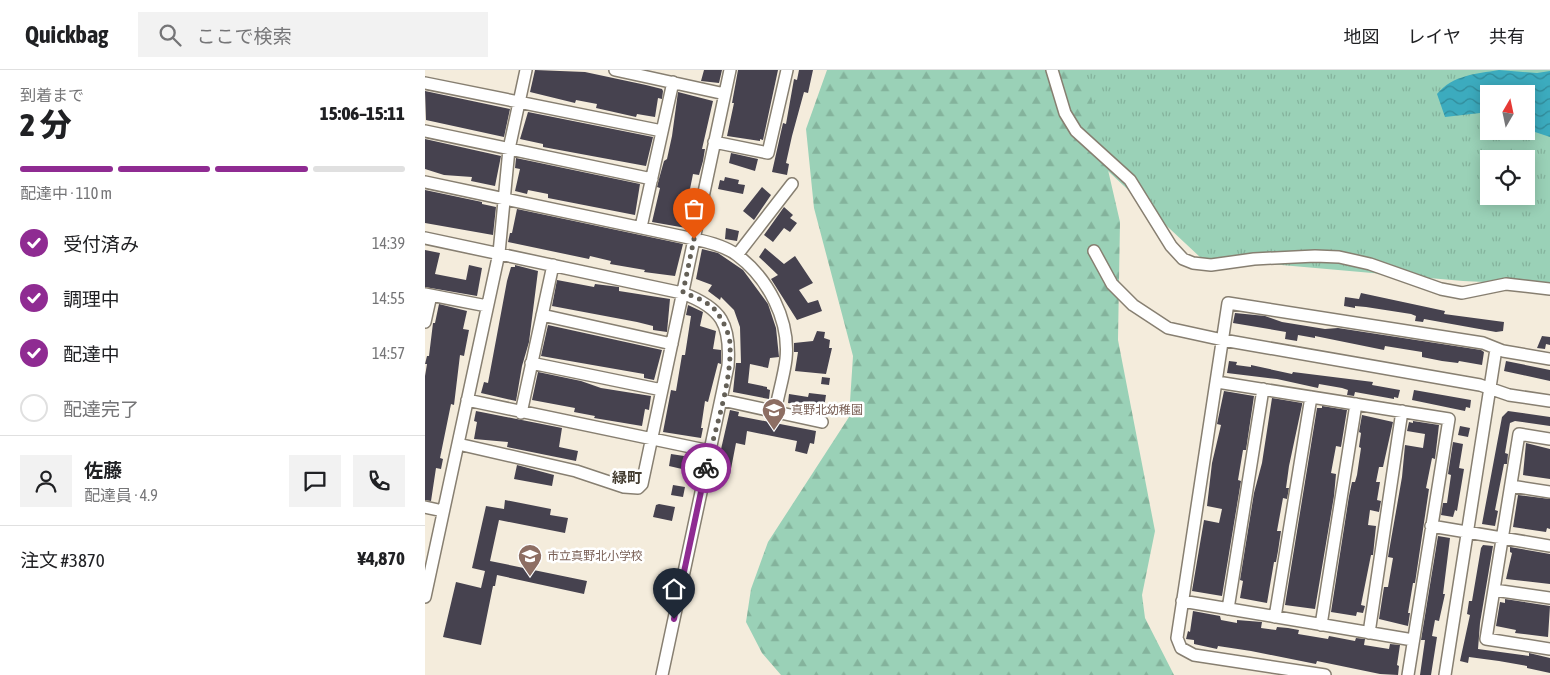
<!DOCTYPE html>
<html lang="ja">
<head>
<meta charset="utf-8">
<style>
  :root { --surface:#fff; --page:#f2f2f2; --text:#202124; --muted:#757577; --line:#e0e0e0; --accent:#8f2b92 }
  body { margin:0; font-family:"Asap Condensed","Noto Sans JP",sans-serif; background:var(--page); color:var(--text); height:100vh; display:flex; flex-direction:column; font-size:19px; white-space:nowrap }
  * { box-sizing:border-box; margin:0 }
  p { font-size:16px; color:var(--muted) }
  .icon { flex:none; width:28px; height:28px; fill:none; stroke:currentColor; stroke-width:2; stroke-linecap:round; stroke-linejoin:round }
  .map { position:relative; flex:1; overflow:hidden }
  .sheet { display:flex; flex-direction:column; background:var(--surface); width:425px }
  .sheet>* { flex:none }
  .needle { width:32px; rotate:9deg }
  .tools { position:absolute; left:1055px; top:15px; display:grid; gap:10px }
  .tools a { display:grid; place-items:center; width:55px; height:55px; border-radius:0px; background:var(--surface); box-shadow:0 2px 12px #0003; font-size:25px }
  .pin { position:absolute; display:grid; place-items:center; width:42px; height:42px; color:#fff; margin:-51px -21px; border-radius:50% 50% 50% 0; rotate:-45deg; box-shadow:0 0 5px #0007 }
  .pin .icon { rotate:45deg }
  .courier { position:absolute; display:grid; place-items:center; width:50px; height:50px; margin:-25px; border:4px solid #8f2b92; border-radius:50%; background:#fff; color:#222; box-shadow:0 1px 6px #0007 }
  .overview em { font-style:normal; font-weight:800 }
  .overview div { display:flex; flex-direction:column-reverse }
  .overview { display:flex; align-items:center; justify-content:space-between; height:85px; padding:0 20px }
  h1 { font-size:32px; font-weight:800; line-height:38px }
  .bar { display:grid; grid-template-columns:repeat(4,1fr); gap:8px 5px; align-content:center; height:60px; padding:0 20px }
  .bar i { height:6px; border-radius:4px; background:var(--line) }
  .bar .active { background:var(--accent) }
  .bar p { grid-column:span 4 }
  .line { display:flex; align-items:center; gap:12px; padding:0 20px; border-top:1px solid var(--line) }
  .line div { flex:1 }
  .round { display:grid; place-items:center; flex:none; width:52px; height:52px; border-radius:0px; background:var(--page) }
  ol { padding:0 20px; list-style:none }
  li { display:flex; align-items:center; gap:15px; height:55px }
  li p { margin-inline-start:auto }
  li .icon { padding:5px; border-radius:50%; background:var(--accent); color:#fff; stroke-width:4 }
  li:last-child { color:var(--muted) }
  li i { width:28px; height:28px; border:2px solid var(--line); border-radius:50% }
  header { display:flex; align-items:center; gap:30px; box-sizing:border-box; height:70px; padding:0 25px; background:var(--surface); border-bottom:1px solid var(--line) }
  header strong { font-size:24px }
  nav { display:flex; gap:28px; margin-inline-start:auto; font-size:18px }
  .search { width:350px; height:45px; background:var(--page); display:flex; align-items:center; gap:12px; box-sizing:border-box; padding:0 18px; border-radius:0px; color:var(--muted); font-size:19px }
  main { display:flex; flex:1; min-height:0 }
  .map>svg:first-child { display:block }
  .grass { fill:url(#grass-tufts); fill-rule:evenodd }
  .forest { fill:url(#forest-firs) }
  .water { fill:url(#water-waves) }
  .building { fill:#46424f }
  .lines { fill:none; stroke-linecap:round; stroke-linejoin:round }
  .minor-casing { stroke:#877f71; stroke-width:14 }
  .minor { stroke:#fff; stroke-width:11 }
  .done { stroke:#646057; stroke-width:5; stroke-dasharray:0 9 }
  .route { stroke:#8f2b92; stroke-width:6 }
  .labels { text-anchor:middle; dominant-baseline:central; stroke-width:5; stroke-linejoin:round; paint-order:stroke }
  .education-label { font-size:12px; fill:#785e54; stroke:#fff; text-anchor:start }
  .quarter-label { font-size:15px; font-weight:bold; fill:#433c30; stroke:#fff }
</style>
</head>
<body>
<header>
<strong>Quickbag</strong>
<div class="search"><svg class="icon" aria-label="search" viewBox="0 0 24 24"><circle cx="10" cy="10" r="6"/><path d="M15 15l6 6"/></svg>ここで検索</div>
<nav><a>地図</a><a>レイヤ</a><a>共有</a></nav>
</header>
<main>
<section class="sheet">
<div class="overview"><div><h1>2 分</h1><p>到着まで</p></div><em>15:06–15:11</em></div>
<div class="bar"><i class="active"></i><i class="active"></i><i class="active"></i><i></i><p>配達中 · 110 m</p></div>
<ol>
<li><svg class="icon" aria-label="check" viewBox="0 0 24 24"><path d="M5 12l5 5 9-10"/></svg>受付済み<p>14:39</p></li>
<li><svg class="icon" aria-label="check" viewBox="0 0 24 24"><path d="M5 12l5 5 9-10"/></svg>調理中<p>14:55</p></li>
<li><svg class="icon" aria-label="check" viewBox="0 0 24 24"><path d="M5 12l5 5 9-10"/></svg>配達中<p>14:57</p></li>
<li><i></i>配達完了</li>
</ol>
<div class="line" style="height:90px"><a class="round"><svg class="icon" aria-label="person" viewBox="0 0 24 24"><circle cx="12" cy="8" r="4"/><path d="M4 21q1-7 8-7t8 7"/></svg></a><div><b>佐藤</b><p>配達員 · 4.9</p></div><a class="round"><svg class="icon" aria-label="chat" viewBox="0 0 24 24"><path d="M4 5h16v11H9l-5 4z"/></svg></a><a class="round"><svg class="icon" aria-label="phone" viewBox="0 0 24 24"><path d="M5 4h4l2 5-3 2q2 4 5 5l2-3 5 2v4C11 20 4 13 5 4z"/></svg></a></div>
<div class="line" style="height:65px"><div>注文 #3870</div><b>¥4,870</b></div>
</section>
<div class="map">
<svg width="1125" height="605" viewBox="0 0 1125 605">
  <defs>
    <pattern id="grass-tufts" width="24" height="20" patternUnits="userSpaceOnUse" patternTransform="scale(1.25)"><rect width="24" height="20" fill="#9ad1b7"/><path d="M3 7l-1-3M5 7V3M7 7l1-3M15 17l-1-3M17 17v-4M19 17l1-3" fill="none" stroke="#84b39c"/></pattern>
    <pattern id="forest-firs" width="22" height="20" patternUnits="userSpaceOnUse" patternTransform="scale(1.25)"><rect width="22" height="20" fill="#9ad1b7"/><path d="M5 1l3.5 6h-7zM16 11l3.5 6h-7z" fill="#84b39c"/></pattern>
    <pattern id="water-waves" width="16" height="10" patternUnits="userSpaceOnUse" patternTransform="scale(1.25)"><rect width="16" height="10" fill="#3cabbe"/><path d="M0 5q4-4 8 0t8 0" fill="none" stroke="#318a99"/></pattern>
  </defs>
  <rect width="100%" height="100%" fill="#f4ecdc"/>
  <path class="grass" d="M660,0h465v215l-87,-4 -262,-23 -156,-146zM1064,24h37v37h-37zM1064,89h37v37h-37z"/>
  <path class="forest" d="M402,0h258l35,152 -2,118 37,191 -13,64 3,23 29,57h-393l-19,-22 -16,-31 5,-33 17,-47 81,-125 4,-61 -39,-148 -8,-79z"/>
  <path class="water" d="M1074,0l38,3 13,-2v66l-24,-8v-35h-37v18l-44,5 -8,-23c16,-19 38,-20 62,-24z"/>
  <path class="building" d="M110,0l50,2 61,13 16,4 1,2 -1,8 -4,-1 -3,19 -18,-3 -1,3 -40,-9 1,-4 -21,-4 -1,3 -45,-11z
    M279,0h18l-3,13 -18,-2z
    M313,0h40l-15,70 -3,-1v2l-33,-5 7,-33h-2z
    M374,0h14l-5,23 -4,-1 -12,44 -6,27 3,1 -2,11 -15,-3 11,-49 3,1 8,-45 3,1z
    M0,21l85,18 -6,28 -78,-17z
    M253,22l35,9 -11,48h3l-2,12 -4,14 -6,-1 -5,25h2l-4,29 -34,-6 8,-34 -3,-1 2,-8 5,-18 3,-2 5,-23z
    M103,42l125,25 -7,29 -103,-19v-3l-23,-5z
    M0,69l76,17 -6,30 -24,-5 1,-4 -28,-2 -19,-6z
    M306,83l27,6 -3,12 -26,-8z
    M91,88l124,26 -5,31 -87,-17v-4l-20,-4 -1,4 -12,-3 5,-22 -5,-1z
    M300,107l14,3 -1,4 7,1 -2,9 -25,-5 2,-9 4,1z
    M337,117l9,8 -17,25 -11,-9z
    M0,120l57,12v2l14,3 -3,28 -68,-12z
    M359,137l9,8 -3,3 7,5 -7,9 -6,-4 -11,14 -9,-7z
    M92,139l166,35 -8,32 -31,-4 1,-2 -35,-6 1,-3 -21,-5 -1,3 -81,-17 2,-9h2z
    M301,158l13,3 -2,10 -12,-2z
    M340,178l19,16 11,-8 18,27 -14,7 9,13 10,-3 4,11 -25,9 -26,-41 7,-4 -19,-18z
    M277,179l16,4 25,17 25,34 8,24 3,29 -9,1 -2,10 -18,-4 -2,19 19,4v2l3,1 -1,9 -36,-7 3,-29h5l-1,-36 -6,-17 -13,-13 -1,3 -12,-9 4,-6 -16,-6z
    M0,180l15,3 -5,21 31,6 3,-15 13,3 -5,28 -52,-9z
    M90,195l23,6 -9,71 -7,24 -6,35 -35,-8 3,-11 4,1 19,-102 4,-14h4z
    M132,210l37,7 1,-3 24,3v4l51,8 -3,33 -14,-2v-4l-16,-4 -85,-16z
    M936,223l84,18 -1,3 60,8 -1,9 -7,1 -72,-13 -1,3 -8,-1 1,-5 -5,-2 -45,-7 -11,-1v2l-11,-2 1,-9 14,2z
    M14,234l28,7 -4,18 6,1 -5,26 -4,-1 -6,50 -3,-1 -11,54 3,1 -2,10 -5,-1 -5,33 -6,-1v-124l2,-12h-2l2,-8h2l4,-33h2z
    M263,235l15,7 -3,14 16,5 -3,18 8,1v14l-3,-1 -10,39 -3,-1 -4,27h2l-2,10 -38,-6 8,-42 5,1 6,-36h3l6,-39 -5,-1z
    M810,243l30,3 17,6 43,7 13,-1 143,22 3,2 -2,13 -23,-4 -1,2 -16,-2 -20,-4v-5l-37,-6 -1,4 -69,-14v2l-17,-3 -1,6 -12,-2 1,-7 -53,-9z
    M123,255l114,25 -8,30 -10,-2v-4l-103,-18z
    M392,261l8,1 -1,6 6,2 -1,8h3l-6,26 -31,-3 3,-19h-4v-9l19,-2z
    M1117,266l8,1v8l-4,-1 -1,5 -8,-1z
    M804,291l8,1 -1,3 15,2v-2l41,9 1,-2 80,10 -1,3 28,5 -2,8 -4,-1v2l-39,-7 -1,4 -7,-1 1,-5 -6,-2 -23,-4 -1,4 -41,-9 -50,-6z
    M1081,291l44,9v11l-46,-10z
    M113,302l43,9 20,7 50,8 -2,14 -4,-1 -3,17 -48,-8 1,-2 -21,-4 1,-4 -43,-8z
    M397,307l8,1 -1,7 -8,-1z
    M989,320l57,10 -1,8 -4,-1 -1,4 -53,-11z
    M799,321l30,5 -8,54h-3l-5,30 3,1 -19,115 -30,-5 12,-71 15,3 3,-14 -15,-3 5,-43 9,-38 -4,-1z
    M384,323l17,2 -2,13 -36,-5 1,-9 19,3z
    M847,328l30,5v2l-13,61 -3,22h3l-2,11 -4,-1 -6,33h4l-3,20 -2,11h-2l-7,41 -27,-5 3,-17 -3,-1 14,-87 8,-30z
    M897,336l25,4 -6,37 -5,-1 -5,27 5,1 -2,22 -19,113 -30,-4 32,-197h5z
    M305,340l9,2 -1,4 78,15 -2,13 -4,-1 -3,11 -12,-3 2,-10 -50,-10 -2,14 -9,-2 -6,31 -14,-3z
    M51,341l86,17 -3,19 19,4 -2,10 -69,-14 1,-5 -34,-3 3,-17 -3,-1z
    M1083,341l42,6v9l-35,-5 -5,2 -5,30 3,1 -1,10h-3l-9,46 3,1 -3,15 -13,-2 20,-107z
    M937,345l31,7 -10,45h-4l-3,15h4l-3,18 4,1 -2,11 -9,-2 -2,15 8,1 -3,29h-2l-10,50 4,1 -2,7 -6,-1 -1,4 -25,-4 18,-116 3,-14h3l2,-7 4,-27 -2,-1 2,-14 -2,-1z
    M988,351l26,4 -4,34 -3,-1 -6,30 3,1 -14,94h-2l-5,30h2l-2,13 -29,-7 5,-32h4l5,-29 -5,-1 14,-80 3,-32 18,3 2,-14 -18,-3 2,-9 4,1z
    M1035,356l10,2 -2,9 -10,-2z
    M1028,372l10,2 -4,24 5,1 -7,42 -2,-1 -2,7 -12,-2 2,-12h4l4,-28 -3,-1z
    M1101,373l24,6v30l-27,-4z
    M246,384l13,2 -2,13 -13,-3z
    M92,395l37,10 -2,11 -38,-7z
    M248,415l12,2 -2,10 -12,-2z
    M1093,425l32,4v30l-3,-1 -1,4 -33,-5z
    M80,430l46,9 -1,6 18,3 -3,15 -66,-13 -9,41 97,20 -3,13 -87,-19 -2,11h-2l-12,59 -38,-8 13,-55 25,6 4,-17 -13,-3 14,-62 18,3z
    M234,434l16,3 -3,14 -19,-4 3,-12z
    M1013,466l12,2 -7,56h2l-6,27 -4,-1 -3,16 5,1 -6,38h-11l5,-35h-4z
    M1058,475l10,1 -13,77 -2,26 51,7v-3l21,5v15l-23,-5v-2l-28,-5 -30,-4 -1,6 -8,-2 10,-46 -3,-1 2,-13h3l9,-53z
    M1085,477l40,7v30l-44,-5 6,-26 -2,-1z
    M1080,529l45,7 -2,31 -33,-4 1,-3 -20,-4 4,-24 5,1z
    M768,541l27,5 1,4 16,3v-3l25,2 -1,6 15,2 1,-3 11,1 11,2 -1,4 30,5 1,-3 26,5 1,-3 9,1 -1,6 25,4 1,-5 10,1 -3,20 2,1 -1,9 -18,-1 -63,-13 -1,3 -65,-13 -33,-5 -1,3 -23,-5v-4l-8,-1 2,-8 2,1z"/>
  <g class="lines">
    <g class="minor-casing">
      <path id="minor" d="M190,0l110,24
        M627,0l13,43 11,18 54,49 41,66 12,13 10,4 18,2 43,-6 61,-3 24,1 31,7 71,25 21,4 44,-9 44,5
        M0,13l237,48
        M0,61l227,48
        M289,72l54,11 19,-83
        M0,112l269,57c15,3 31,7 43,16 31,23 53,65 49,104 -2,17 -8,36 -11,53
        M216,157l32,-145
        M0,168l257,55c40,15 49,31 46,73l-66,309
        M669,181l18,33 21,21 35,23 55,12 257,45 29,10 41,6
        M312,185l55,-71
        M0,224l62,12
        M117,245l130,29
        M0,252l6,-27
        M106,293l131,27
        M792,312l232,37 -41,256
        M42,330l243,51
        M297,330l100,22
        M96,343l32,-148
        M1125,369l-31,-5 -33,205 64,10
        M33,374l118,27 48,16 14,1 4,-4 88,-414
        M1086,416l39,6
        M0,437l18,4
        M1006,456l119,20
        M1069,520l56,8
        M0,527l74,-344 10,-104 17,-79
        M757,531l231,39
        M803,539l35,-220
        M850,547l36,-220
        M896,555l35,-221
        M944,563l33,-222
        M900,605l-131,-20 -13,-7 -4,-10 51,-335 255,40 20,8 47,8
        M1020,605l51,-326"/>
    </g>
    <use href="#minor" class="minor"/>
  </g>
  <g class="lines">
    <path class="done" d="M269,169l-11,53c11,5 25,9 33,19 6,8 13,21 14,32 2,39 -15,86 -24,125"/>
    <path class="route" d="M249,549l32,-151"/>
  </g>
  <defs>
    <g id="school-pin" transform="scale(1.25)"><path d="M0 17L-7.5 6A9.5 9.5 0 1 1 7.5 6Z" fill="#8d6e63" stroke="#fff"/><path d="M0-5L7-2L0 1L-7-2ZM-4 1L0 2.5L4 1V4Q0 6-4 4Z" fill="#fff"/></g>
  </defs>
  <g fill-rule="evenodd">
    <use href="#school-pin" x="349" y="340"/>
    <use href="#school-pin" x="105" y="486"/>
  </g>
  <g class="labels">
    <g class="education-label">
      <text x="366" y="340">真野北幼稚園</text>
      <text x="122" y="486">市立真野北小学校</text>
    </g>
    <g class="quarter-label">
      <text x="202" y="407">緑町</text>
    </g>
  </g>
</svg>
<div class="tools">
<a><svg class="needle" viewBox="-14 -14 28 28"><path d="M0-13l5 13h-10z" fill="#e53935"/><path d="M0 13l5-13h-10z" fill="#757577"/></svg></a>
<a><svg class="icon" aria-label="locate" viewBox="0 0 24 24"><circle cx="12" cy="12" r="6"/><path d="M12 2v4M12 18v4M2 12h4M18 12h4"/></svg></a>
</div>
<div class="pin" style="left:269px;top:169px;background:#ea580c"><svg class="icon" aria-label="bag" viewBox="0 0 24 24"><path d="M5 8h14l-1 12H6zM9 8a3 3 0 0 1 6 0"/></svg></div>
<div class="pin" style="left:249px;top:549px;background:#1f2937"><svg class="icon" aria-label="home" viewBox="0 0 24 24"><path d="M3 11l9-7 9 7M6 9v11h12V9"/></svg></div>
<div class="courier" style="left:281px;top:398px"><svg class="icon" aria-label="bike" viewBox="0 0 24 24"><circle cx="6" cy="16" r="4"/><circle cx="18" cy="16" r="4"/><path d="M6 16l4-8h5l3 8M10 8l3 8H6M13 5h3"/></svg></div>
</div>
</main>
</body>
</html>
